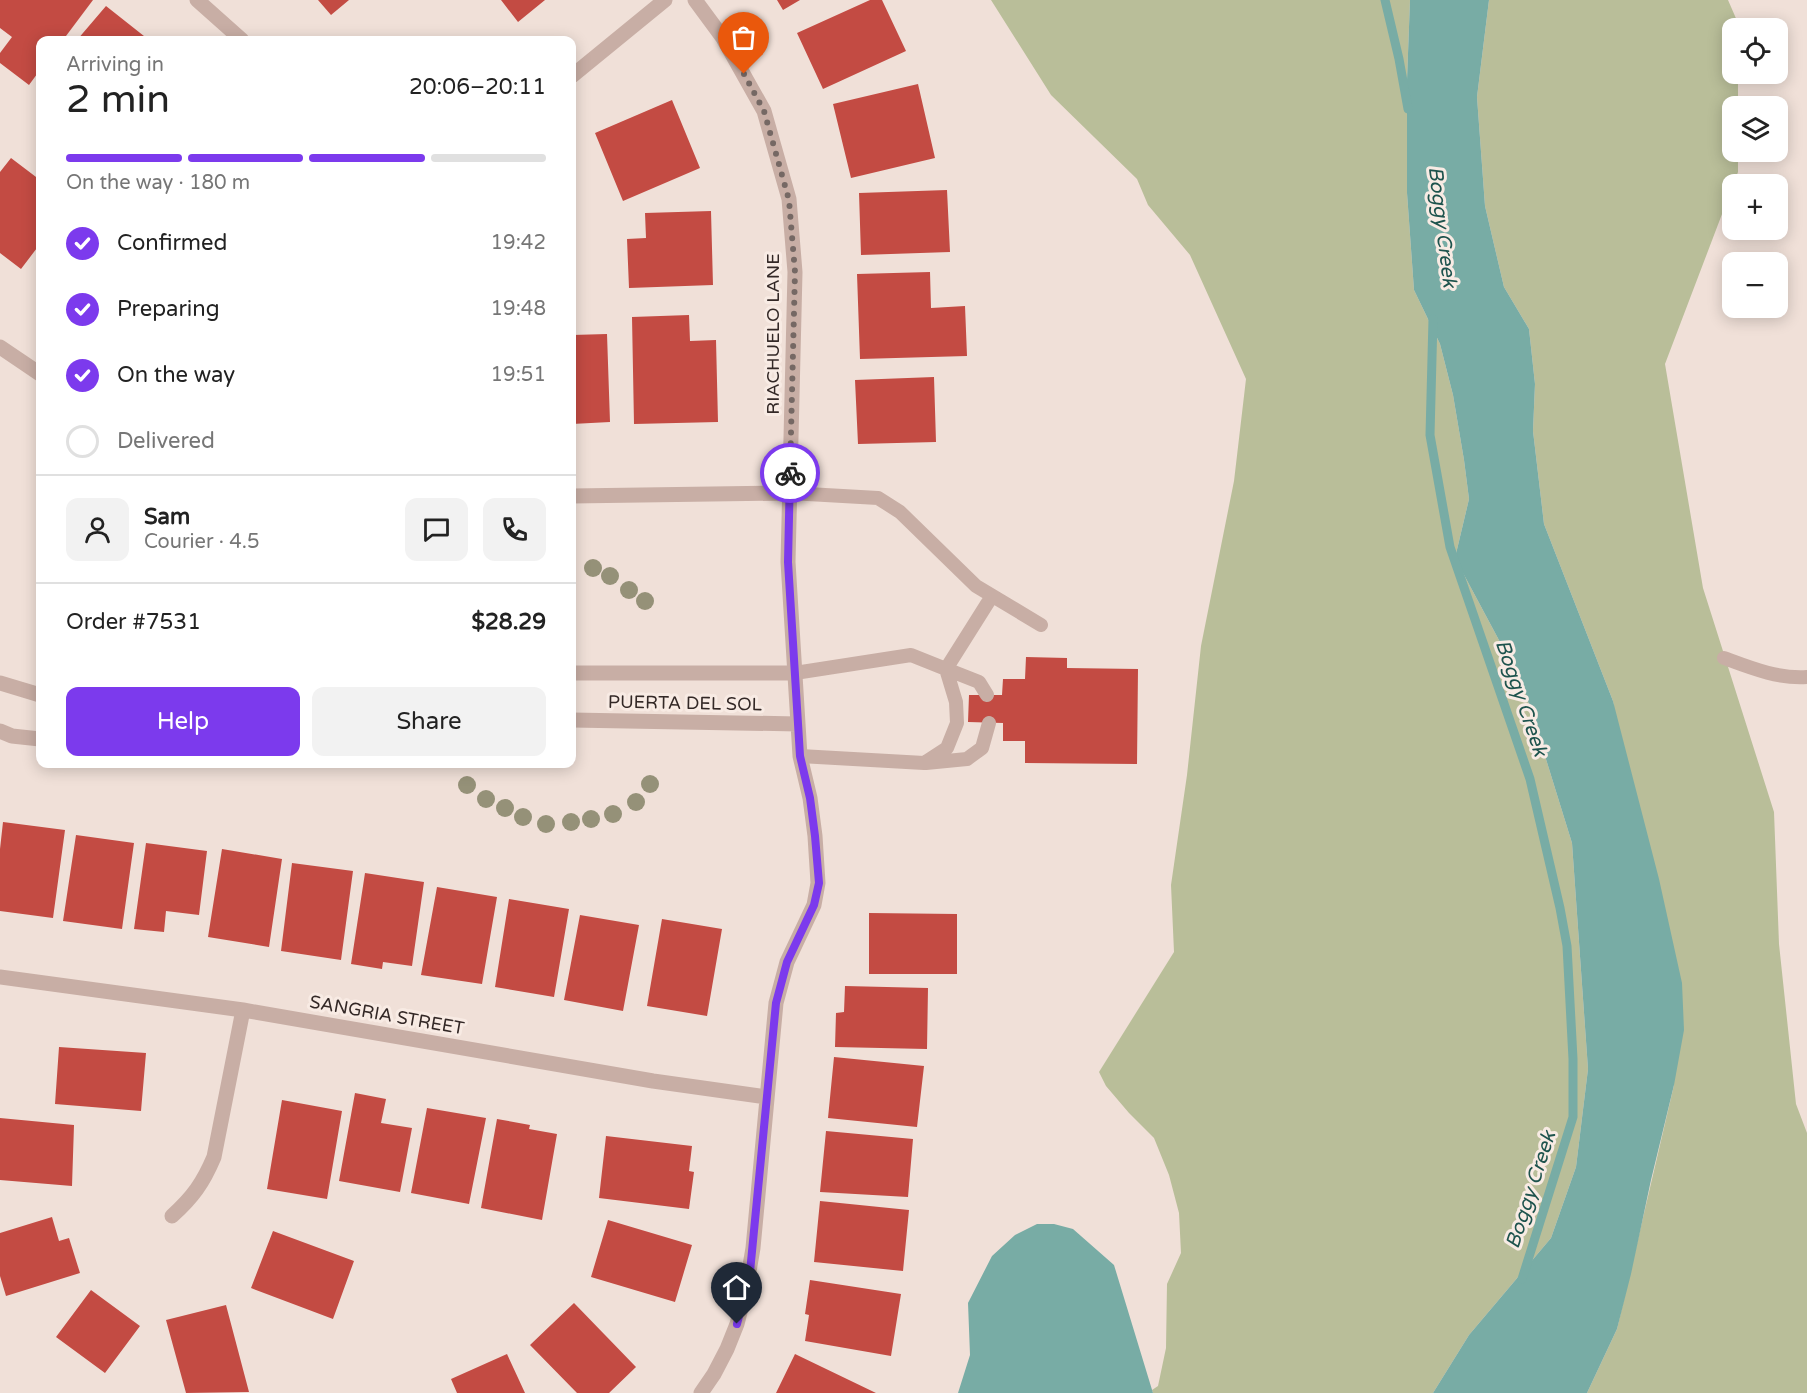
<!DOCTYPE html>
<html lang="en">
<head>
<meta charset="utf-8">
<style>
  :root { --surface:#fff; --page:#f2f2f2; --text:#222; --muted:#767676; --line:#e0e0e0; --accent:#7c3aed }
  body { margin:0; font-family:"Varela Round",sans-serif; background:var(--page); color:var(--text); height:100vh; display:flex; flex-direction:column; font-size:22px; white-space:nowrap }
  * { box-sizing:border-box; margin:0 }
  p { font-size:20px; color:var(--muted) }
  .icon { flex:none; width:33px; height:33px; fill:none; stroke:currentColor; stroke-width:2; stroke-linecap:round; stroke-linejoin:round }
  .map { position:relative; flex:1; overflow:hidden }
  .drawer { position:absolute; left:36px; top:36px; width:540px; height:732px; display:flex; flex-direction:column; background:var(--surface); border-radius:12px; box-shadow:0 3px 15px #0003 }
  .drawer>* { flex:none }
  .fabs { position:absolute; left:1722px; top:18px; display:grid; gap:12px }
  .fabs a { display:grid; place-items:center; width:66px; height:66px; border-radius:12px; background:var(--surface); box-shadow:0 3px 15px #0003; font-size:30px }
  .pin { position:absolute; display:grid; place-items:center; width:51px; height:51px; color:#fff; margin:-62px -26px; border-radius:50% 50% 50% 0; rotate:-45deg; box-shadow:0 0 6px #0007 }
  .pin .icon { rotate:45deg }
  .courier { position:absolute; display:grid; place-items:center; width:60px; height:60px; margin:-30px; border:4px solid #7c3aed; border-radius:50%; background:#fff; color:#222; box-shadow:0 2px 8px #0007 }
  .headline em { font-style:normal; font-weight:600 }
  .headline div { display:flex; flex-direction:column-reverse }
  .headline { display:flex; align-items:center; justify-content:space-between; height:102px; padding:0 30px }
  h1 { font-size:39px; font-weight:600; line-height:45px }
  .bar { display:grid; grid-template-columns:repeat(4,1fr); gap:9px 6px; align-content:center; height:72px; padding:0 30px }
  .bar i { height:8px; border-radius:4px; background:var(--line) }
  .bar .active { background:var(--accent) }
  .bar p { grid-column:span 4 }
  .line { display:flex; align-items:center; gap:15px; padding:0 30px; border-top:2px solid var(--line) }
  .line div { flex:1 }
  .round { display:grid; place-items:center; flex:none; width:63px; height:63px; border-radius:12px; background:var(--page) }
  ol { padding:0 30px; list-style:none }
  li { display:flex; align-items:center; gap:18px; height:66px }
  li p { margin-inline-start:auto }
  li .icon { padding:6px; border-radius:50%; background:var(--accent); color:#fff; stroke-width:4 }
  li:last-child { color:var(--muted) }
  li i { width:33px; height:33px; border:3px solid var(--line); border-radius:50% }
  .button { display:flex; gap:12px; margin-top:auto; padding:12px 30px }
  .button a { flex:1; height:69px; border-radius:12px; background:var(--accent); color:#fff; font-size:24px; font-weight:600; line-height:69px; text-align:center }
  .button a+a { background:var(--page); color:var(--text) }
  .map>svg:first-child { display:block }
  .green { fill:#b9be99 }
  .water { fill:#78aca5 }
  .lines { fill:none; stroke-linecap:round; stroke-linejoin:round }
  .stream { stroke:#78aca5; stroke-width:9 }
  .building { fill:#c34b43 }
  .service { stroke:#c8aea5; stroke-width:14 }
  .minor { stroke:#c8aea5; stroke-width:15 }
  .tree { fill:#959178 }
  .done { stroke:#756864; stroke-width:6; stroke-dasharray:0 10.8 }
  .route { stroke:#7c3aed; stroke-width:8 }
  .labels { text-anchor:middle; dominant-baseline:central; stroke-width:6; stroke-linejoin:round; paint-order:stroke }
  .street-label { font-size:18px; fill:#332826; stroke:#f8ebe4 }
  .water-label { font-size:20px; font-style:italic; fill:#1d534d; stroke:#f8ebe4 }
</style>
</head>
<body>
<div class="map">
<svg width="1807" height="1393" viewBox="0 0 1807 1393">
  <rect width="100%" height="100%" fill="#f0e0d8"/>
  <path class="green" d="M991,0h419l-3,80v113l7,97 26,54 13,51 11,65 5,39 -14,59 68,127 49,158 16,226 -12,98 -25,71 -82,97 -36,58h-280l-1,-3 6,-4 8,-38 1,-64 14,-31 -2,-40 -10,-38 -15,-37 -25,-25 -23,-27 -7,-14 75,-120 -3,-67 16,-110 14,-129 33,-165 12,-102 -56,-124 -42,-50 -11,-26 -86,-84z
    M1489,0h239l10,23v5h-6v46h6v32h-6v46h6v20l-73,192 38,224 71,224 5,132 17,160 11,29v260h-220l30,-64 57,-244 -61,-384 -69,-177 -11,-93 2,-47 -6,-55 -25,-42 -19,-81 -8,-109z"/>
  <path class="water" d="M1410,0h79l-12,97 8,109 19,81 25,42 6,55 -2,47 11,93 69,177 46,178 23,104 2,47 -10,55 -23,95 -20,94 -14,55 -30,64h-154l36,-58 82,-97 25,-71 12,-98 -16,-226 -49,-158 -68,-127 14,-59 -5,-39 -11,-65 -13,-51 -26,-54 -7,-97v-113z
    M1037,1224h17l19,5 41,36 39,128h-195l12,-38 -2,-52 24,-47 23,-21z"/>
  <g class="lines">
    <path class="stream" d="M1385,0l14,59 9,50
      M1433,319l-3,116 20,112 80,232 30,129 7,38 6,113v58l-51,162"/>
  </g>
  <path class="building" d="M0,0h93l-30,40h-23v30l-11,15 -29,-22v-10l12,-16 -12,-9z
    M318,0h31l-18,15z
    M501,0h44l-27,22z
    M777,0h23l-17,10z
    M870,0h12l24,51 -83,38 -26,-56z
    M106,6l43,34h-72z
    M918,84l17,74 -84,20 -18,-74z
    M672,100l28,68 -77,33 -28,-68z
    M11,158l29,22v64l-19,25 -21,-16v-81z
    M947,190l3,62 -89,3 -2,-62z
    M711,211l2,74 -84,3 -2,-49 19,-1 -1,-25z
    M930,272l1,36 34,-2 2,50 -107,3 -3,-85z
    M689,315l1,26 26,-1 2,82 -84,2 -2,-107z
    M607,334l3,88 -38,2v-89z
    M934,377l2,65 -78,2 -3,-64z
    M1026,657l41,1v10l71,1 -1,95 -112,-1v-22h-22v-18l-35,-1 1,-27h33l1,-16h22z
    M3,822l62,8 -12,88 -53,-7v-62z
    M76,835l58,8 -12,86 -59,-8z
    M146,843l61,8 -8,64 -33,-4 -2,21 -30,-3z
    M222,849l60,10 -13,88 -61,-10z
    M292,863l61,8 -12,89 -60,-9z
    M365,873l59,9 -12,84 -29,-4 -1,7 -31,-5z
    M437,887l60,10 -15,87 -61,-9z
    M509,899l60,10 -15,88 -59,-10z
    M869,913l88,1v60h-88z
    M580,915l59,10 -16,86 -59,-11z
    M662,919l60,10 -15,87 -60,-10z
    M845,986l83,2 -1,61 -92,-2 1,-34 8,-1z
    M59,1047l87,6 -5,58 -86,-7z
    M834,1057l90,9 -7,61 -89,-9z
    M355,1093l31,6 -5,24 31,5 -12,64 -61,-11z
    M282,1100l60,11 -15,88 -60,-10z
    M427,1108l59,10 -17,86 -58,-11z
    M0,1118l74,7 -2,61 -72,-6z
    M497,1119l33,6 -1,4 28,5 -15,86 -61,-12z
    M826,1131l87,8 -5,58 -88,-5z
    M606,1136l86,10 -3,25 5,1 -5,37 -90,-11z
    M820,1201l89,9 -6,61 -89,-9z
    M52,1217l7,24 10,-3 11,35 -74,23 -6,-20v-43z
    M608,1220l84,25 -17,57 -84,-25z
    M273,1231l81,30 -21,58 -82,-31z
    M810,1280l91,14 -10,62 -86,-15 4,-26 -4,-1z
    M91,1290l49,36 -35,47 -49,-36z
    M574,1303l62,64 -27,26h-32l-47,-48z
    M226,1305l23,87 -63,1 -20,-73z
    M507,1354l18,39h-68l-6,-14z
    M795,1354l81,39h-100z"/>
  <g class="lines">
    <path class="service" d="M790,493l88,5 22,14 76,74 65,39
      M1724,658c27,10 54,21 83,19
      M795,673l116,-18 35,14 10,33 1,21 -10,25 -23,15 -124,-7
      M987,695l-8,-13 -33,-13 46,-73
      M926,763l41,-4 15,-11 7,-25"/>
    <path class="minor" d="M197,0l45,40
      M695,0l28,38 41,73 25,88 6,73 -7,290 12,194 10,42 5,38 3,47 -4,22 -27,57 -11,41 -23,245 -7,41 -9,35 -10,25 -13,25 -13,19
      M572,76l93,-76
      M0,347l40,27
      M572,496l218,-3
      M572,673h223
      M0,683l40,12
      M572,720l226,4
      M0,731l12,5 28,3
      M0,977l243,33 410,71 114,16
      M172,1216c21,-19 31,-33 42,-59l29,-147"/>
  </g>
  <g class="tree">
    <circle cx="593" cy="568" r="9"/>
    <circle cx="610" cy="576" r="9"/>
    <circle cx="629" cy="590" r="9"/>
    <circle cx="645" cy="601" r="9"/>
    <circle cx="650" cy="784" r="9"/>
    <circle cx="467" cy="785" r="9"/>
    <circle cx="486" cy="799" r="9"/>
    <circle cx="636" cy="802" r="9"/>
    <circle cx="505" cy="808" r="9"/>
    <circle cx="613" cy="814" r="9"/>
    <circle cx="523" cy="817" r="9"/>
    <circle cx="591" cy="819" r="9"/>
    <circle cx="571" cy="822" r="9"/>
    <circle cx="546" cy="824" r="9"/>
  </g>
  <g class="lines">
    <path class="done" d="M744,74l20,37 25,89 6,72 -5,201"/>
    <path class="route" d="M737,1324l13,-52 26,-269 11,-41 27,-57 5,-22 -4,-47 -5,-38 -10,-42 -12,-194 2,-89"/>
  </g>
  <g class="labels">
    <g class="street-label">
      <text transform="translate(773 334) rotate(-90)">RIACHUELO LANE</text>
      <text transform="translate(685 703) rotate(1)">PUERTA DEL SOL</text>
      <text transform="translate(387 1015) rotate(10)">SANGRIA STREET</text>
    </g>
    <g class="water-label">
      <text transform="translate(1442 227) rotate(83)">Boggy Creek</text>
      <text transform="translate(1521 698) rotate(71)">Boggy Creek</text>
      <text transform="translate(1531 1190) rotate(-72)">Boggy Creek</text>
    </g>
  </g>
</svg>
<div class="fabs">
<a><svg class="icon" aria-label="locate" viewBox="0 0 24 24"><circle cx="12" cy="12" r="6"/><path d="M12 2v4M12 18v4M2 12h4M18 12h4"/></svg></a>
<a><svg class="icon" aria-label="layers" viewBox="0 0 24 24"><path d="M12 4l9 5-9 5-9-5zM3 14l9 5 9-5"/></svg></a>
<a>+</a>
<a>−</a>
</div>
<div class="pin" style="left:744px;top:74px;background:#ea580c"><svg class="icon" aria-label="bag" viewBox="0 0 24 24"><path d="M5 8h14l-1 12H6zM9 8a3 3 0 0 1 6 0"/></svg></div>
<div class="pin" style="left:737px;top:1324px;background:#1f2937"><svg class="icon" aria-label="home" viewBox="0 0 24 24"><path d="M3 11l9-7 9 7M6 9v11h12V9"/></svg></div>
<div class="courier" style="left:790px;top:473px"><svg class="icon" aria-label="bike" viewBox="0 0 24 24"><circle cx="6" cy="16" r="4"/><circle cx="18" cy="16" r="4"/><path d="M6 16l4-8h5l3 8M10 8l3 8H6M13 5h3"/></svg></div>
<section class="drawer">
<div class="headline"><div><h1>2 min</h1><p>Arriving in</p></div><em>20:06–20:11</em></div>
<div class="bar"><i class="active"></i><i class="active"></i><i class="active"></i><i></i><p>On the way · 180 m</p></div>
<ol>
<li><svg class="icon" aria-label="check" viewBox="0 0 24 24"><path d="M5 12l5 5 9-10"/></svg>Confirmed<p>19:42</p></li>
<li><svg class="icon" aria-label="check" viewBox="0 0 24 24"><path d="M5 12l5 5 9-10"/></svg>Preparing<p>19:48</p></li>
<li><svg class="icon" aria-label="check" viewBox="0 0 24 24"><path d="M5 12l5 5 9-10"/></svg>On the way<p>19:51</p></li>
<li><i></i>Delivered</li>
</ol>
<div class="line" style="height:108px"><a class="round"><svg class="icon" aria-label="person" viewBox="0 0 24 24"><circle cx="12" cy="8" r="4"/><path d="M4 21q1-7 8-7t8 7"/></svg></a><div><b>Sam</b><p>Courier · 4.5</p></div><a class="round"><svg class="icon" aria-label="chat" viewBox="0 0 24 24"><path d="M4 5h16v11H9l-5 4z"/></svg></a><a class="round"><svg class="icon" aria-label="phone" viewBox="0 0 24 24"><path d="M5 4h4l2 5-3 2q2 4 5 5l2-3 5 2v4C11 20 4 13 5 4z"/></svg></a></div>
<div class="line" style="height:78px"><div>Order #7531</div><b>$28.29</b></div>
<div class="button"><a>Help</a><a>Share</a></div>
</section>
</div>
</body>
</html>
